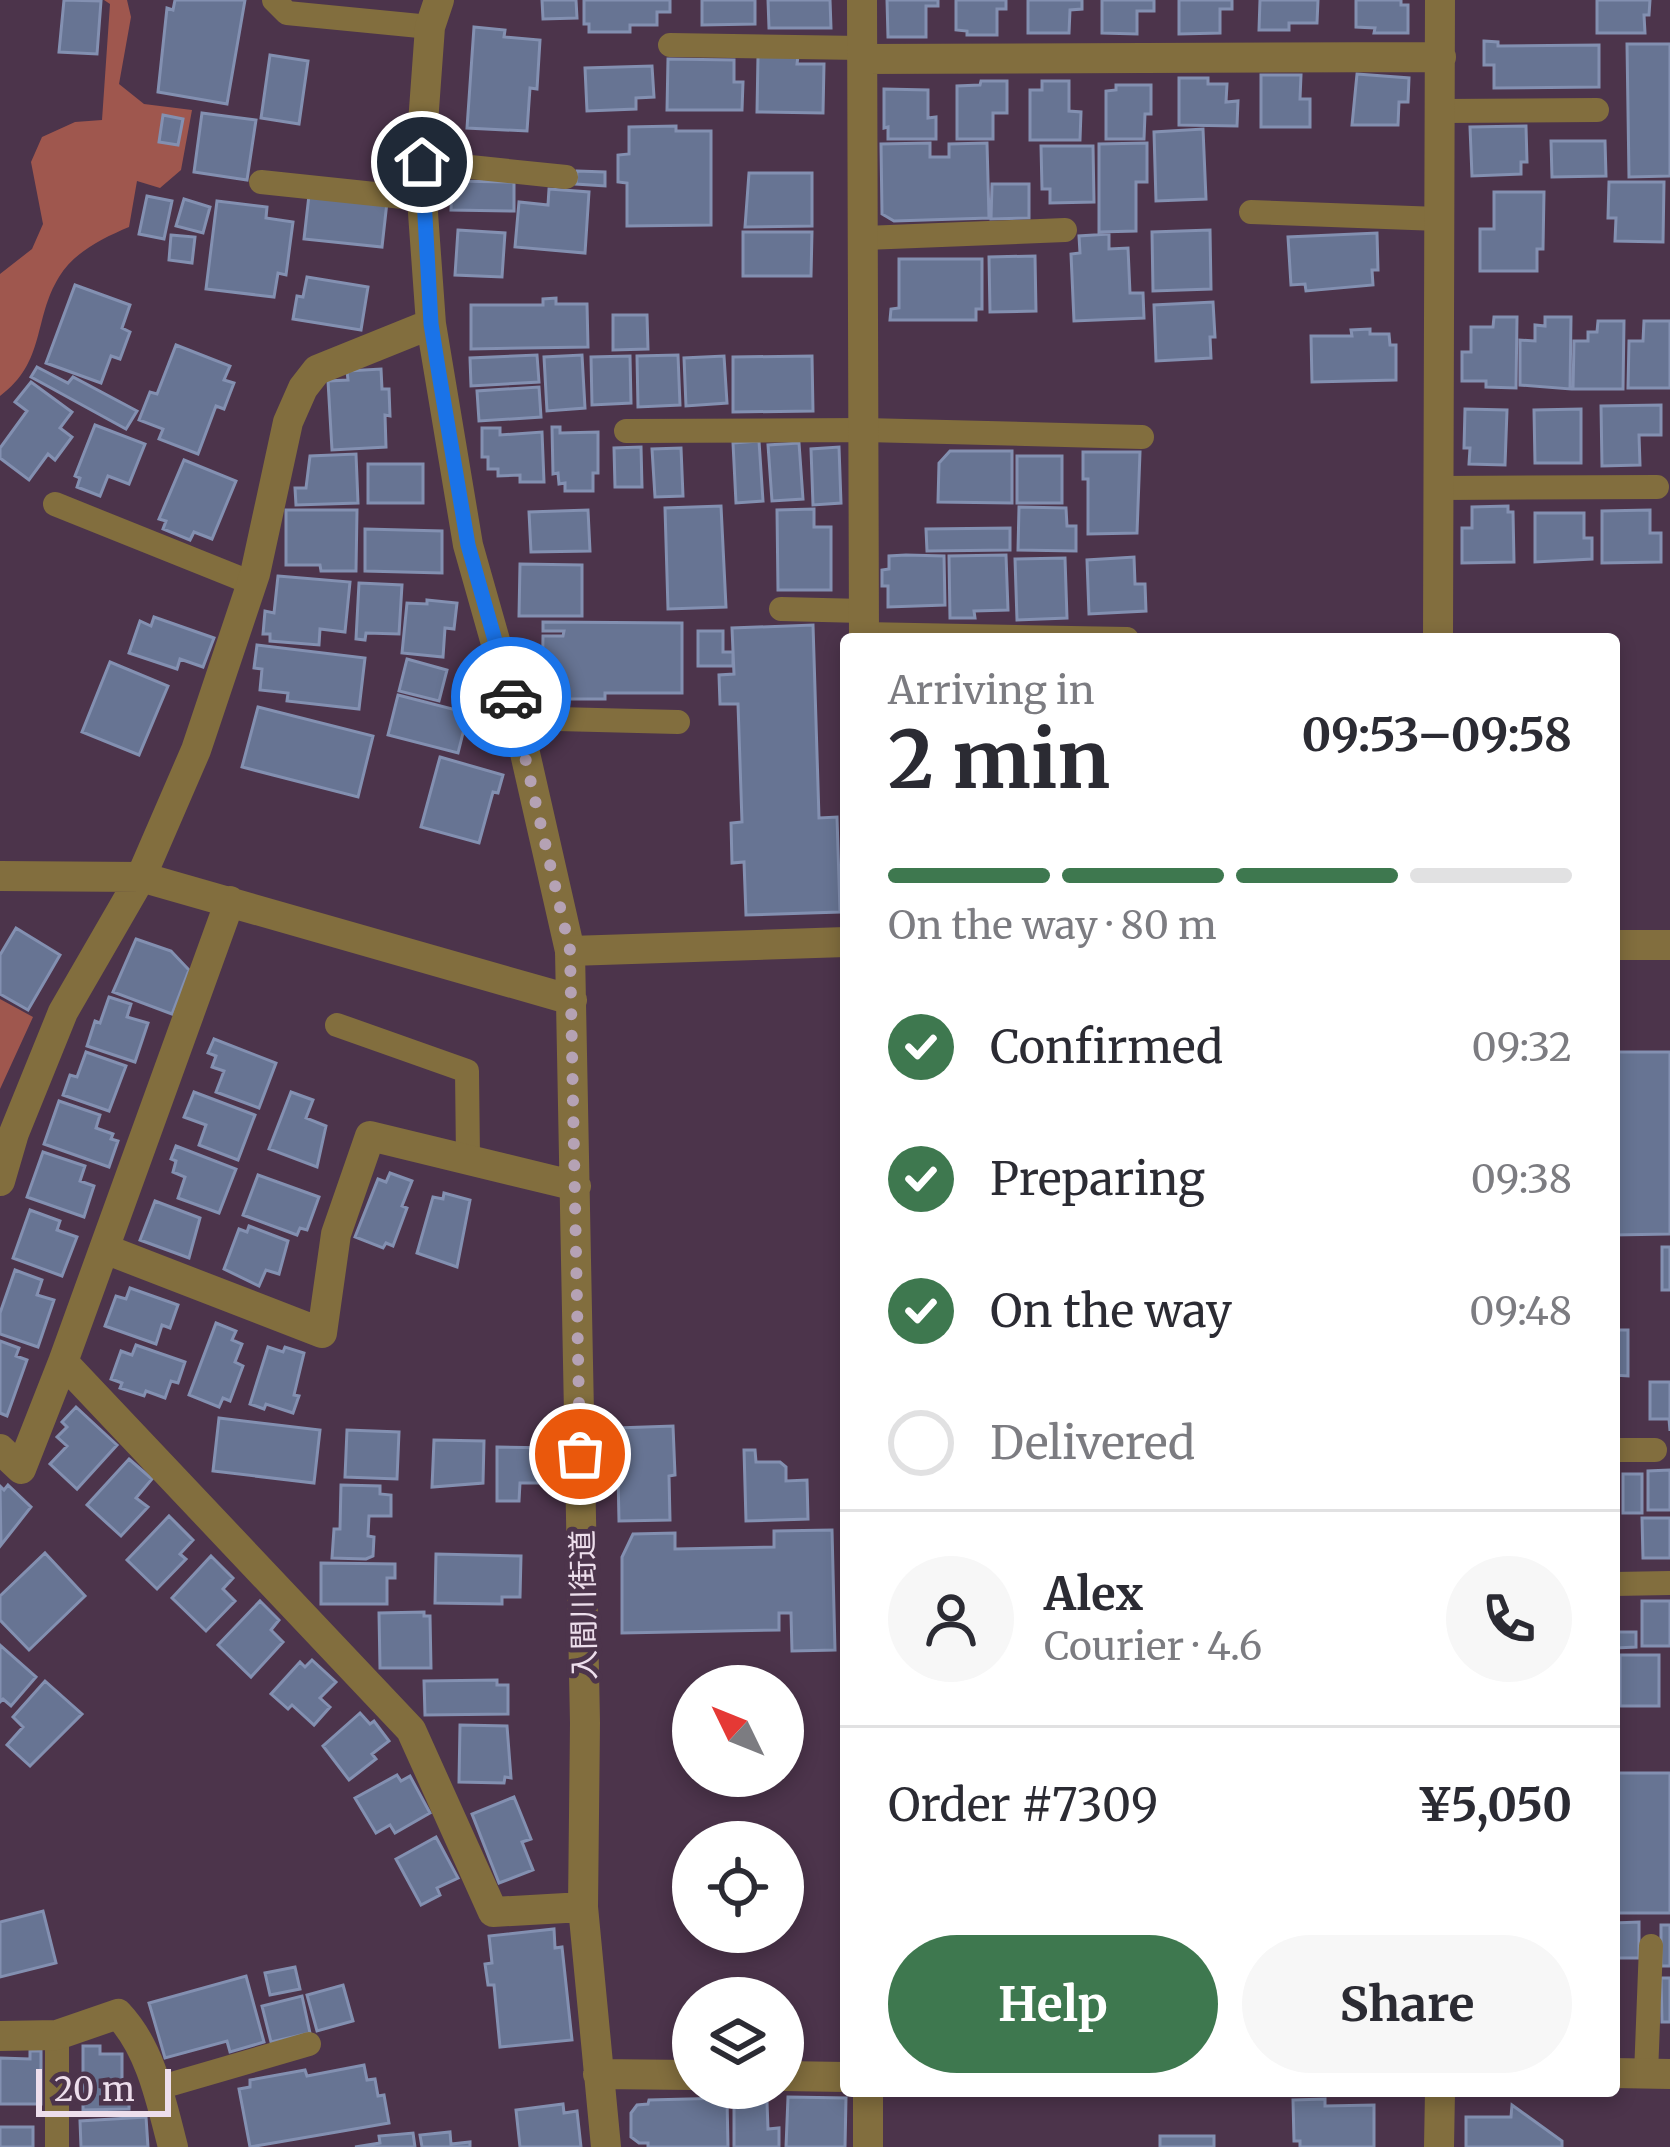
<!DOCTYPE html>
<html lang="en">
<head>
<meta charset="utf-8">
<style>
  :root { --surface:#fff; --page:#f7f7f7; --text:#2b2b33; --muted:#7c7c81; --line:#e1e1e2; --accent:#3e784f }
  body { margin:0; font-family:Merriweather,"Noto Sans JP",serif; background:var(--page); color:var(--text); height:100vh; display:flex; flex-direction:column; font-size:45px; white-space:nowrap }
  * { box-sizing:border-box; margin:0 }
  p { font-size:39px; color:var(--muted) }
  .icon { flex:none; width:66px; height:66px; fill:none; stroke:currentColor; stroke-width:2; stroke-linecap:round; stroke-linejoin:round }
  .map { position:relative; flex:1; overflow:hidden }
  .drawer { position:absolute; left:840px; top:633px; width:780px; height:1464px; display:flex; flex-direction:column; background:var(--surface); border-radius:12px; box-shadow:0 6px 18px #0003 }
  .drawer>* { flex:none }
  .needle { width:78px; rotate:313deg }
  .fabs { position:absolute; left:672px; top:1665px; display:grid; gap:24px }
  .fabs a { display:grid; place-items:center; width:132px; height:132px; border-radius:50%; background:var(--surface); box-shadow:0 6px 18px #0003; font-size:60px }
  .scale { position:absolute; left:36px; bottom:30px; width:135px; box-sizing:border-box; padding-left:12px; border:6px solid #eddeec; border-top:0; font-size:33px; line-height:42px; white-space:nowrap; color:#eddeec; -webkit-text-stroke:9px #4c344b; paint-order:stroke }
  .pin { position:absolute; display:grid; place-items:center; width:102px; height:102px; color:#fff; margin:-51px; border:6px solid #fff; border-radius:50%; box-shadow:0 3px 12px #0007 }
  .courier { position:absolute; display:grid; place-items:center; width:120px; height:120px; margin:-60px; border:9px solid #1a73e8; border-radius:50%; background:#fff; color:#222; box-shadow:0 3px 15px #0007 }
  .summary em { font-style:normal; font-weight:700 }
  .summary div { display:flex; flex-direction:column-reverse }
  .summary { display:flex; align-items:center; justify-content:space-between; height:204px; padding:0 48px }
  h1 { font-size:78px; font-weight:700; line-height:90px }
  .bar { display:grid; grid-template-columns:repeat(4,1fr); gap:18px 12px; align-content:center; height:144px; padding:0 48px }
  .bar i { height:15px; border-radius:9px; background:var(--line) }
  .bar .active { background:var(--accent) }
  .bar p { grid-column:span 4 }
  .line { display:flex; align-items:center; gap:30px; padding:0 48px; border-top:3px solid var(--line) }
  .line div { flex:1 }
  .round { display:grid; place-items:center; flex:none; width:126px; height:126px; border-radius:63px; background:var(--page) }
  ol { padding:0 48px; list-style:none }
  li { display:flex; align-items:center; gap:36px; height:132px }
  li p { margin-inline-start:auto }
  li .icon { padding:12px; border-radius:50%; background:var(--accent); color:#fff; stroke-width:4 }
  li:last-child { color:var(--muted) }
  li i { width:66px; height:66px; border:6px solid var(--line); border-radius:50% }
  .action { display:flex; gap:24px; margin-top:auto; padding:24px 48px }
  .action a { flex:1; height:138px; border-radius:72px; background:var(--accent); color:#fff; font-size:48px; font-weight:700; line-height:138px; text-align:center }
  .action a+a { background:var(--page); color:var(--text) }
  .map>svg:first-child { display:block }
  .forest { fill:#9f574e }
  .building { fill:#677493; stroke:#8390b1; stroke-width:3 }
  .lines { fill:none; stroke-linecap:round; stroke-linejoin:round }
  .service { stroke:#826e3e; stroke-width:24 }
  .minor { stroke:#826e3e; stroke-width:30 }
  .tertiary { stroke:#826e3e; stroke-width:30 }
  .done { stroke:#b5a2b4; stroke-width:12; stroke-dasharray:0 21.6 }
  .route { stroke:#1a73e8; stroke-width:15 }
  .labels { text-anchor:middle; dominant-baseline:central; stroke-width:10; stroke-linejoin:round; paint-order:stroke }
  .street-label { font-size:30px; fill:#eddeec; stroke:#4c344b }
</style>
</head>
<body>
<div class="map">
<svg width="1670" height="2147" viewBox="0 0 1670 2147">
  <rect width="100%" height="100%" fill="#4c344b"/>
  <path class="forest" d="M104,0h23l4,17 -12,67 25,20 48,6 -11,60 -21,18 -23,-7 -8,46c-26,11 -55,25 -70,50 -26,42 -13,85 -59,119v-122l32,-25 11,-25 -12,-62 11,-25 33,-15 27,-2 8,-116z
    M0,999l33,18 -33,72z"/>
  <path class="building" d="M64,0l37,1 -4,53 -38,-2z
    M175,0h70l-18,104 -69,-12 9,-84 6,2z
    M542,0h34l1,18 -34,1z
    M584,0h86v12h-13v13h-27v7h-41v-8h-5z
    M702,0h53v24l-53,1z
    M768,0h62l1,28h-62z
    M887,0h51v6h-12v31h-38z
    M956,0h50v9h-9v26h-30v-4l-11,-1z
    M1028,0h54v9l-12,1 -1,23h-41z
    M1102,0h52v11h-17v23l-35,-1z
    M1179,0h53v9h-12v24l-41,1z
    M1260,0h58l-1,23h-28v7h-30z
    M1356,0h45v5h7v28h-34l1,-5 -19,-1z
    M1597,0h53l-1,15h-5l1,18h-48z
    M474,27l31,3 -1,7 36,3 -3,49 -7,-1 -3,43 -60,-3z
    M1484,41l14,1v4l101,-1v42l-105,1v-23h-10z
    M1627,44h43v132l-41,1z
    M270,55l38,6 -9,63 -38,-6z
    M758,56h40l-1,8h27l-1,49 -66,-1z
    M668,59l66,1v22h9l-1,28h-75z
    M652,66l2,31 -18,1v11l-49,2 -2,-43z
    M1357,74l52,4 -1,24h-9l-1,23h-46z
    M1261,75h40l-1,24h10v28h-49z
    M1179,78h29v6h19l-1,18 12,-1 -1,25 -58,-1z
    M981,81h26v32h-14v26h-36v-53l23,-1z
    M1042,81h27v30l12,1 -1,28h-50v-50h12z
    M1116,85h35v29h-6l-1,25h-38v-48l10,-1z
    M884,89l44,1v28l8,-1v22h-48v-12l-4,1z
    M202,113l54,7 -9,60 -53,-8z
    M163,115l20,4 -5,26 -19,-3z
    M676,126v5h35v94l-84,1v-43l-9,-1v-27l11,-1v-27z
    M1526,126l1,36h-6v12l-49,2 -2,-49z
    M1203,129l3,70 -50,2 -2,-69z
    M1551,141h54l1,35 -54,1z
    M930,143v14h19v-13l38,-1 2,75 -95,3 -12,-7 -1,-70z
    M1147,143v39h-11v49l-37,1v-88z
    M1041,146h52l1,56 -44,1v-14h-8z
    M577,171l28,1v14l-29,-2z
    M749,173h63v53l-67,1z
    M452,181l62,1v29l-63,-1z
    M1609,182h55l-1,60 -48,-1 1,-23h-8z
    M992,184h37v34l-38,1z
    M549,189l40,3 -4,61 -70,-6 4,-45 29,3z
    M1494,192h50l-1,57h-6v22h-57v-42h14z
    M309,195l78,7 -5,45 -78,-8z
    M147,196l25,5 -8,38 -25,-5z
    M184,199l26,8 -7,26 -27,-7z
    M217,201l50,6 -1,11 27,4 -7,53 -8,-2 -4,24 -68,-8z
    M458,230l47,3 -3,44 -47,-2z
    M1210,230l1,59 -58,2 -1,-59z
    M743,232h69l-1,44h-68z
    M1377,233l1,37h-6l1,15 -67,6 -1,-7 -14,1 -3,-48z
    M1109,234v15l19,-1 2,45h13l1,25 -70,3 -3,-67 9,-1 -1,-17z
    M171,235l24,2 -3,26 -23,-3z
    M1035,256l1,55 -46,1 -1,-55z
    M899,259h83v50h-6v11h-86l1,-11 8,-1z
    M307,277l61,10 -7,43 -68,-11 4,-23 6,1z
    M75,285l55,20 -8,23 8,4 -10,27 -9,-3 -10,27 -55,-20z
    M556,298v6h31l1,43 -117,2v-44h72v-6z
    M1213,302l2,35h-5l1,21 -55,3 -2,-56z
    M613,315h34l1,34 -35,1z
    M1494,317h23l-1,71 -30,-1v-6h-24v-29h9v-25h22z
    M1545,317h26l-1,72 -50,-4v-45l15,1v-16l10,1z
    M1598,321h26l-1,68h-50l1,-48h14v-9h9z
    M1644,321h26v67h-42l1,-47h14z
    M1370,329v5h19l1,11h6v35l-84,2 -1,-46h41l-1,-6z
    M176,345l54,21 -6,14 10,3 -10,26 -8,-3 -18,48 -39,-15 4,-10 -24,-9 11,-28 7,2z
    M537,355l2,27 -68,4 -1,-28z
    M582,355l3,53 -38,3 -3,-54z
    M678,355l2,50 -42,2 -1,-51z
    M630,356l1,47 -39,2 -1,-48z
    M724,356l3,47 -41,3 -2,-48z
    M812,356l1,55 -80,1v-55z
    M37,367l31,16 5,-6 64,34 -11,18 -95,-52z
    M381,369l1,20h7l1,27 -5,-1 1,32 -54,3 -4,-69 20,-1 -1,-9z
    M31,382l41,30 -12,16 12,9 -17,23 -7,-6 -19,26 -29,-22v-10l27,-37 -12,-9z
    M539,387l2,30 -62,4 -2,-30z
    M1661,405v30h-22l1,30 -38,1 -1,-60z
    M1465,409l42,1 -2,55 -36,-1 1,-16h-6z
    M1581,409v54h-46l-1,-53z
    M95,425l50,19 -16,40 -21,-8 -8,20 -23,-9 3,-9 -5,-2z
    M552,427h8v6l38,-1v41h-5v18h-28v-8l-6,1 -1,-11 -5,1z
    M482,428h18v7l42,-3 2,50h-24v-7l-22,1v-7h-10v-12h-6z
    M759,441l4,60 -27,2 -3,-60z
    M799,443l4,56 -31,2 -4,-56z
    M641,447l1,40h-27l-1,-39z
    M839,447l2,56 -28,2 -2,-56z
    M681,448l2,48 -28,1 -3,-48z
    M950,451h62v52l-74,-1 1,-39z
    M1083,452h57l-3,81 -49,1v-55h-5z
    M356,454l2,49 -62,2 -1,-17h11l4,-32z
    M1017,456h45v47h-45z
    M184,460l52,21 -24,58 -18,-7 -4,8 -27,-11 3,-8 -7,-2z
    M368,464h55v39h-55z
    M721,506l5,101 -58,2 -3,-101z
    M1508,506v6h5l1,50 -52,1v-35h10v-21z
    M1019,507l47,1 1,18h9v25l-58,-1z
    M814,509v18h17v63h-53l-1,-80z
    M286,510h71l-1,61h-35l-1,-6h-34z
    M588,510l2,41 -59,1 -2,-40z
    M1650,510v23h11v29l-59,1v-52z
    M1535,513h49v25h8v21l-57,3z
    M1010,528v22l-83,1 -1,-22z
    M365,529l77,2v42l-77,-2z
    M906,555l38,1 1,49 -57,2v-21h-6v-16l7,-1v-13z
    M1006,555l2,55 -34,1 1,7h-25l-1,-62z
    M1134,557l1,27h10l1,27 -57,3 -2,-54z
    M1065,558l2,60 -50,2 -2,-61z
    M520,564l62,1v51h-63z
    M278,576l72,6 -5,50 -25,-3 -1,16 -49,-4v-7h-7l2,-23 9,2z
    M359,583l43,2 -3,49 -33,-1 -1,7 -9,-1z
    M427,600l30,3 -3,26 -9,-1 -2,29 -41,-4 5,-50 20,1z
    M154,617l60,21 -11,29 -23,-8 -3,10 -48,-16 11,-32 11,5z
    M543,622l139,1v70h-77v6h-63l1,-63h20l1,-5h-21z
    M813,625l6,193 18,-1 3,95 -94,3 -2,-53 -12,1 -1,-40 11,-1 -4,-118h-18l-1,-29 15,-1 -2,-46z
    M698,631h25v21h10v14h-35z
    M257,645l108,13 -6,51 -72,-8 1,-8 -28,-3 2,-21 -8,-1z
    M407,659l40,11 -8,31 -40,-10z
    M110,662l58,24 -29,69 -57,-23z
    M398,695l70,18 -10,40 -70,-18z
    M258,707l115,29 -15,61 -116,-30z
    M440,757l63,18 -5,18 -5,-1 -14,51 -58,-16z
    M16,928l44,27 -32,55 -28,-16v-39z
    M136,939l35,12 18,19 -17,44 -59,-22z
    M109,997l22,7 -4,13 21,6 -13,39 -48,-16 8,-25 5,2z
    M214,1039l62,24 -17,45 -43,-16 8,-21 -12,-4 4,-11 -8,-3z
    M86,1052l40,14 -17,45 -46,-16 7,-20 7,2z
    M1614,1052h56v182l-56,1z
    M194,1092l61,23 -17,45 -39,-15 7,-20 -22,-8z
    M291,1092l22,8 -7,18 20,8 -9,41 -48,-18z
    M59,1101l41,14 -4,13 17,6 -2,5 7,2 -9,26 -65,-23z
    M176,1146l60,23 -17,44 -41,-15 7,-21 -12,-5 3,-11 -5,-2z
    M43,1152l42,14 -5,15 14,5 -10,31 -57,-20z
    M390,1173l22,8 -10,25 5,2 -14,38 -7,-3 -3,5 -28,-11 23,-58 8,3z
    M258,1175l61,22 -12,33 -7,-2 -3,7 -54,-20z
    M444,1193l26,7 -13,67 -40,-14 16,-56 10,2z
    M155,1201l45,17 -11,40 -49,-18z
    M30,1210l30,11 -3,9 20,7 -15,39 -49,-18z
    M249,1226l39,15 -9,33 -13,-4 -7,16 -35,-17 15,-40 8,3z
    M1662,1247h8v43h-8z
    M15,1270l27,10 -5,15 17,5 -16,47 -38,-13v-21z
    M130,1288l48,17 -8,23 -8,-3 -6,19 -51,-18 11,-30 10,3z
    M216,1323l20,8 -4,9 10,4 -7,18 8,4 -13,35 -7,-3 -4,9 -30,-12z
    M1614,1330h14v46l-14,-1z
    M0,1341l19,7 -3,8 11,4 -20,56 -7,-3z
    M136,1345l49,17 -7,21 -7,-2 -6,17 -19,-7 -2,5 -24,-8 2,-5 -11,-4 10,-28 11,4z
    M268,1347l15,5 2,-5 19,6 -10,42 5,1 -6,17 -27,-9 -2,5 -14,-5z
    M1650,1382h20v49l-1,-12h-19z
    M76,1407l41,38 -40,44 -27,-25 17,-18 -10,-9 10,-10 -5,-5z
    M219,1418l101,12 -6,53 -101,-12z
    M673,1426l2,49 -6,1 1,44 -51,1 -2,-93z
    M347,1430l52,2 -2,47 -52,-2z
    M434,1440l50,1 -1,42 -51,4z
    M497,1447l59,1v35h-36l-1,18h-22z
    M744,1450h11l1,12h24l6,5v14l21,-1 1,39 -62,2z
    M129,1459l23,20 -16,19 12,9 -27,29 -34,-31z
    M1670,1470v40h-22v-39z
    M1623,1474h19v39h-19z
    M8,1485l23,22 -30,38 -1,-59 4,4z
    M341,1485l39,1v8l11,1v21h-22l-1,20 6,1 -1,19 -7,3 -34,-1 2,-29h6z
    M169,1516l24,24 -13,14 6,5 -29,30 -30,-29z
    M1642,1518h28v40h-27z
    M832,1530l3,120 -43,1 -1,-38h-12v17l-157,3v-76l11,-23 42,-1v16l99,-2v-16z
    M45,1553l40,43 -56,54 -29,-30v-24z
    M436,1554l85,2 -1,41h-18v7l-67,-1z
    M211,1556l22,22 -10,11 12,12 -29,30 -34,-33z
    M321,1563l74,1v14h-8v26h-66z
    M260,1601l19,19 -8,10 12,12 -32,35 -33,-32z
    M1642,1601h28v45h-28z
    M424,1612v4h6l1,52h-51l-1,-55z
    M1616,1632h20v15l-20,1z
    M0,1645l36,32 -25,29 -8,-7 -3,3z
    M1620,1655h39v51h-39z
    M312,1660l24,22 -16,16 10,9 -16,18 -22,-20 -4,4 -17,-15 29,-32 5,5z
    M497,1680v5h11v29l-83,1 -1,-34z
    M45,1681l37,33 -52,52 -23,-21 16,-18 -10,-10z
    M360,1713l10,11 4,-3 15,20 -17,13 4,5 -27,21 -26,-34z
    M460,1725l47,1 4,52 -6,-1 -1,6 -45,-1z
    M1614,1773h56v140h-56z
    M397,1775l4,6 9,-5 20,37 -35,20 -5,-8 -14,8 -21,-35z
    M514,1797l17,42 -9,3 11,28 -34,13 -27,-69z
    M436,1837l22,41 -21,10 3,7 -19,10 -25,-46z
    M43,1911l13,52 -56,14v-55z
    M1639,1922v36h-25v-35z
    M1661,1925h9v41h-9z
    M554,1929l1,19 7,-1 10,93 -72,7 -6,-62h-6l-3,-21 7,-1 -3,-27z
    M295,1967l5,22 -30,6 -5,-22z
    M246,1976l18,66 -34,10 -3,-11 -62,17 -16,-55z
    M1661,1978h9v44h-8z
    M343,1985l10,36 -36,10 -10,-36z
    M302,1996l8,37 -39,9 -9,-36z
    M83,2046h17v8h22v31h7v24l-46,1z
    M30,2051h11v53h-41v-46l30,1z
    M364,2065l3,15 8,-1 3,17 6,-1 5,28 -139,24 -11,-58 11,-2v-7l55,-10 2,6z
    M788,2097l58,1 -1,49h-59z
    M727,2098l1,49h-80v-4h-9l-8,-6v-24l6,-8 11,-1 1,-4z
    M1325,2099v7l49,-1v42h-74v-6h-6l-1,-41z
    M767,2102l1,27 11,-1v19h-45v-44z
    M563,2104l1,9 13,-2 4,36h-61l-4,-37z
    M1512,2105l50,36v6h-96v-30h45z
    M146,2117l2,30h-67l-1,-26z
    M0,2127h33v20h-33z
    M450,2132l1,12 19,-2v5h-48l-2,-12z
    M413,2133l2,14h-60l25,-4 -1,-7z
    M1160,2136h54v11h-54z"/>
  <g class="lines">
    <path class="service" d="M274,0l13,13 143,14
      M670,45l192,3
      M1441,111l156,-1
      M422,162l144,15
      M261,182l161,17
      M1251,212l188,7
      M865,238l200,-8
      M626,431l239,-1 277,7
      M1439,488l218,-1
      M55,504l197,79
      M781,609l83,2
      M864,634l263,5
      M517,718l161,4
      M337,1025l130,46 1,88
      M1614,1450h41
      M1614,1584l56,-1
      M1646,2074l5,-128
      M158,2088l151,-44
      M57,2147v-112"/>
    <path class="minor" d="M439,0l-9,27 -8,110v62l9,125 37,221 49,173 53,233 15,772 -2,184 23,240
      M862,0l2,639
      M862,59l579,-2
      M1438,639l2,-639
      M0,876l141,1 431,123
      M230,901l-167,461 348,368 82,182 90,-5
      M0,1181l14,-48 49,-121 78,-135 55,-127 59,-176 33,-152 15,-34 14,-18 114,-46
      M105,1249l217,84 14,-99 34,-98 206,50
      M0,1449l21,20 42,-107
      M0,2036l57,-1 61,-21c33,35 43,87 55,133
      M1614,2073l56,1
      M598,2074l95,1
      M783,2076l63,1
      M868,2147v-56
      M1439,2147l1,-56"/>
    <path class="tertiary" d="M1614,945h56
      M570,951l276,-9"/>
  </g>
  <g class="lines">
    <path class="done" d="M511,697l59,253 10,504"/>
    <path class="route" d="M422,162l9,162 7,44 30,177 43,152"/>
  </g>
  <g class="labels">
    <g class="street-label">
      <text transform="translate(583 1605) rotate(-91)">入間川街道</text>
    </g>
  </g>
</svg>
<div class="fabs">
<a><svg class="needle" viewBox="-14 -14 28 28"><path d="M0-13l5 13h-10z" fill="#e53935"/><path d="M0 13l5-13h-10z" fill="#7c7c81"/></svg></a>
<a><svg class="icon" aria-label="locate" viewBox="0 0 24 24"><circle cx="12" cy="12" r="6"/><path d="M12 2v4M12 18v4M2 12h4M18 12h4"/></svg></a>
<a><svg class="icon" aria-label="layers" viewBox="0 0 24 24"><path d="M12 4l9 5-9 5-9-5zM3 14l9 5 9-5"/></svg></a>
</div>
<div class="scale">20 m</div>
<div class="pin" style="left:580px;top:1454px;background:#ea580c"><svg class="icon" aria-label="bag" viewBox="0 0 24 24"><path d="M5 8h14l-1 12H6zM9 8a3 3 0 0 1 6 0"/></svg></div>
<div class="pin" style="left:422px;top:162px;background:#1f2937"><svg class="icon" aria-label="home" viewBox="0 0 24 24"><path d="M3 11l9-7 9 7M6 9v11h12V9"/></svg></div>
<div class="courier" style="left:511px;top:697px"><svg class="icon" aria-label="car" viewBox="0 0 24 24"><path d="M5 17H2v-5l4-1 3-4h7l3 4 3 1v5h-3M9 17h6M6 11h13"/><circle cx="7" cy="17" r="2"/><circle cx="17" cy="17" r="2"/></svg></div>
<section class="drawer">
<div class="summary"><div><h1>2 min</h1><p>Arriving in</p></div><em>09:53–09:58</em></div>
<div class="bar"><i class="active"></i><i class="active"></i><i class="active"></i><i></i><p>On the way · 80 m</p></div>
<ol>
<li><svg class="icon" aria-label="check" viewBox="0 0 24 24"><path d="M5 12l5 5 9-10"/></svg>Confirmed<p>09:32</p></li>
<li><svg class="icon" aria-label="check" viewBox="0 0 24 24"><path d="M5 12l5 5 9-10"/></svg>Preparing<p>09:38</p></li>
<li><svg class="icon" aria-label="check" viewBox="0 0 24 24"><path d="M5 12l5 5 9-10"/></svg>On the way<p>09:48</p></li>
<li><i></i>Delivered</li>
</ol>
<div class="line" style="height:216px"><a class="round"><svg class="icon" aria-label="person" viewBox="0 0 24 24"><circle cx="12" cy="8" r="4"/><path d="M4 21q1-7 8-7t8 7"/></svg></a><div><b>Alex</b><p>Courier · 4.6</p></div><a class="round"><svg class="icon" aria-label="phone" viewBox="0 0 24 24"><path d="M5 4h4l2 5-3 2q2 4 5 5l2-3 5 2v4C11 20 4 13 5 4z"/></svg></a></div>
<div class="line" style="height:156px"><div>Order #7309</div><b>¥5,050</b></div>
<div class="action"><a>Help</a><a>Share</a></div>
</section>
</div>
</body>
</html>
